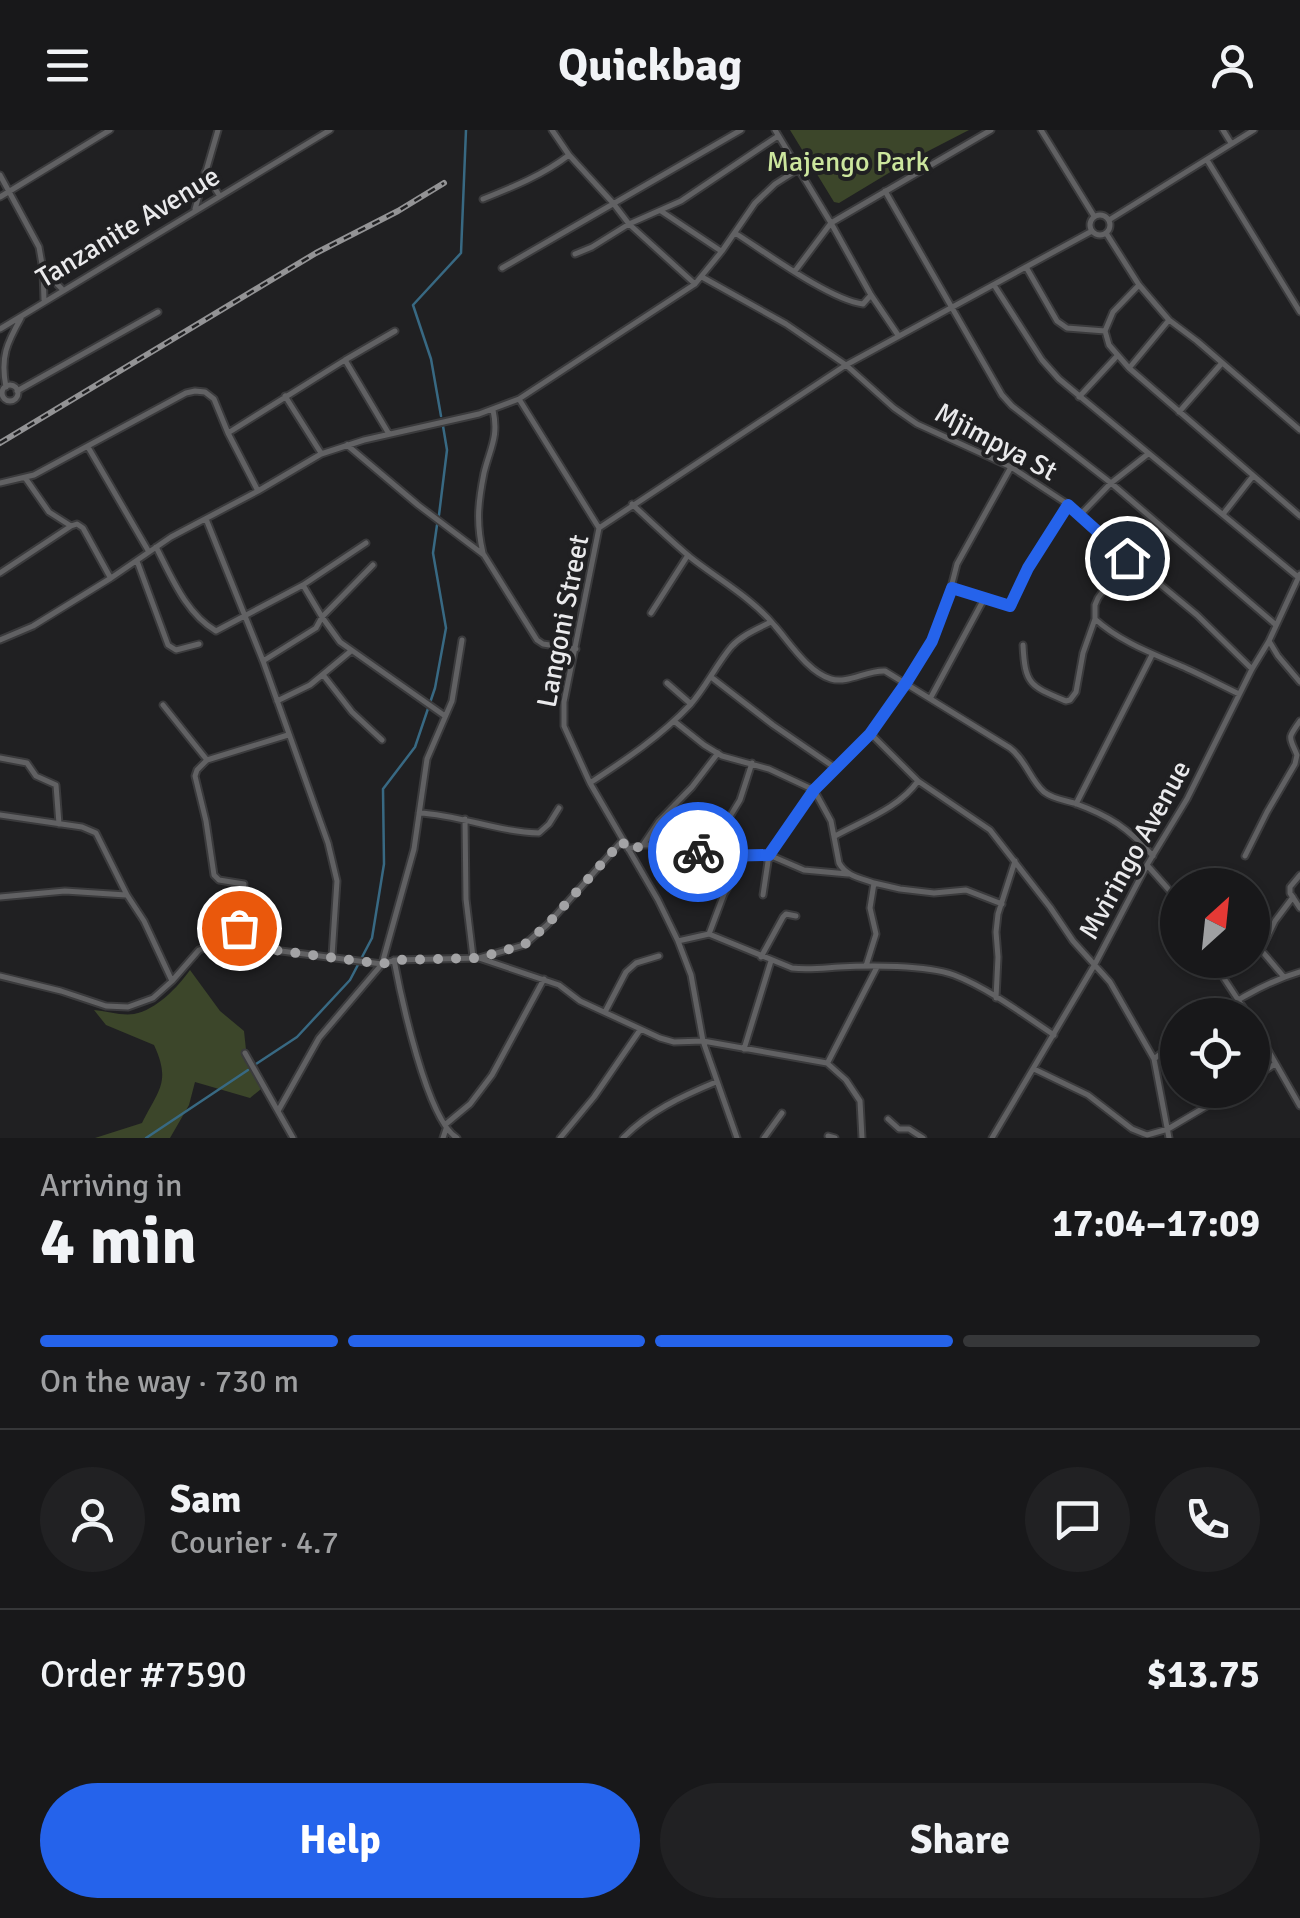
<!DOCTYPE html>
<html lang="en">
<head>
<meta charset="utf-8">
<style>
  :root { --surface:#18181a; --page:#212123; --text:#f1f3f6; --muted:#9fa0a2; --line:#363739; --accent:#2563eb }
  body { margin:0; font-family:Signika,sans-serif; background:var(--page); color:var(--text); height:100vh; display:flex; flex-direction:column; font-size:38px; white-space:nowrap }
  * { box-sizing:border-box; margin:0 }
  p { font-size:32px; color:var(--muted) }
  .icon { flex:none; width:55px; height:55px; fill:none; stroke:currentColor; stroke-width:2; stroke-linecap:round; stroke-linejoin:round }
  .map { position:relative; height:1008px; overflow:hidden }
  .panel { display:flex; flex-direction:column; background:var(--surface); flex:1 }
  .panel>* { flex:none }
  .needle { width:65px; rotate:27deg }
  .fabs { position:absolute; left:1160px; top:738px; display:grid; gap:20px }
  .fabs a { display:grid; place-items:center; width:110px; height:110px; border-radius:50%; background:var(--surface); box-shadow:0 2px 8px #0004,0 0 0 2px var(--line); font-size:50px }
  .pin { position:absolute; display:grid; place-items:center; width:85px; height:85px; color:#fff; margin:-42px; border:5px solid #fff; border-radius:50%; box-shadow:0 2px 10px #0007 }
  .courier { position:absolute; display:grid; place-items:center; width:100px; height:100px; margin:-50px; border:8px solid #2563eb; border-radius:50%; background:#fff; color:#222; box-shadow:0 2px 12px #0007 }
  .head em { font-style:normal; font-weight:700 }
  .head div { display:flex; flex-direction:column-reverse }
  .head { display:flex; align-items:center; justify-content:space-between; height:170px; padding:0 40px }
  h1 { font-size:65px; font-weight:700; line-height:75px }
  .bar { display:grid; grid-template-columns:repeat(4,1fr); gap:15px 10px; align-content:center; height:120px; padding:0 40px }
  .bar i { height:12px; border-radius:8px; background:var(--line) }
  .bar .current { background:var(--accent) }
  .bar p { grid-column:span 4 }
  .line { display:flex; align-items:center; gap:25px; padding:0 40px; border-top:2px solid var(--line) }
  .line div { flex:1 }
  .round { display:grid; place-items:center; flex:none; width:105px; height:105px; border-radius:52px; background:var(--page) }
  .button { display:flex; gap:20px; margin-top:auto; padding:20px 40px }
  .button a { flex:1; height:115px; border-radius:60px; background:var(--accent); color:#fff; font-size:40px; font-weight:700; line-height:115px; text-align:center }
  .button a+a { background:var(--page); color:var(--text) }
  header { display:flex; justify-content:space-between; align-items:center; height:130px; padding:0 40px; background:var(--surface); font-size:45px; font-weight:700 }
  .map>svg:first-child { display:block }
  .green { fill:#3c462a }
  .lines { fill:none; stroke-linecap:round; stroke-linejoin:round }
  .stream { stroke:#386983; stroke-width:2.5 }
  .street-casing { stroke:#3b3b3d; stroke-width:9 }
  .street { stroke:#616163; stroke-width:5 }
  .rail-casing { stroke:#939395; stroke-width:6 }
  .rail { stroke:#202022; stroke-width:2.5; stroke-dasharray:8; stroke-linecap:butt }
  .done { stroke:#a3a3a5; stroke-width:10; stroke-dasharray:0 18 }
  .route { stroke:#2563eb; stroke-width:12 }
  .labels { text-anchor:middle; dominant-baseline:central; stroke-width:8; stroke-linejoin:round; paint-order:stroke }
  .park-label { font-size:28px; fill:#cce69e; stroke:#202022 }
  .street-label { font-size:28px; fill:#eaeaec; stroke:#202022 }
</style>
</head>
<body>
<header><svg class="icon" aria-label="menu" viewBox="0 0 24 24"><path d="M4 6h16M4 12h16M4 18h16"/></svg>Quickbag<svg class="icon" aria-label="person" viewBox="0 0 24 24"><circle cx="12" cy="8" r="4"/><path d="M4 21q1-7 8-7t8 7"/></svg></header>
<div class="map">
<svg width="1300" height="1008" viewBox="0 0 1300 1008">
  <rect width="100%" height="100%" fill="#202022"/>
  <path class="green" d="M790,0h179l-62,32 -68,41 -5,-1z
    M190,840l30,41 24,20 3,28 14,30 -11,9 -55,-16 -6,23 -19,33h-75l47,-15c17,-34 29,-41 12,-78l-48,-20 -12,-15c12,1 28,6 40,4 22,-4 44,-27 56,-44z"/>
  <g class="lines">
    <path class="stream" d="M441,286l-10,-57 -18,-54 48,-52 5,-123
      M439,385l8,-65 -4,-24
      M256,934l41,-27 53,-57 22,-42 12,-74 -1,-75 32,-42 20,-59 11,-60 -13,-75 4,-28
      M146,1008l102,-68"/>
    <g class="street-casing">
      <path id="street" d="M552,0l17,25 44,48 16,21 66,60
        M775,0l56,93 40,72 27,40
        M1041,0l53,86
        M1223,0l8,13
        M1207,30l93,152
        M205,42l14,23
        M0,45l39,72 4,23 1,30
        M885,61l117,204 10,11 99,77 165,142
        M0,67l110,-67
        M483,69c30,-12 60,-24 86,-44
        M195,79l23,-79
        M661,81l60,40
        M1090 95a10 10 0 1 1 20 0a10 10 0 1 1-20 0Z
        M1109,90l145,-90
        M735,103c30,19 95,67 128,71l8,-9
        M1106,103l33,52 30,35 28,21 103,89
        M575,124l17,-7 37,-23 52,-23 97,-65
        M1026,137l31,54 10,7 38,3
        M502,138l239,-138
        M795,141l36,-48 160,-93
        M45,142l17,17
        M702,147l84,47 60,41 48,43 23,16 94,43 58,38 58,52 70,58 55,54
        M994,155l48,75 17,19 239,198
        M1139,155l-26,27 -8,19 4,14 20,23 171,148
        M0,199l330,-199
        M345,230l44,74
        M1130,237l39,-47
        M2 263a8 8 0 1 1 16 0a8 8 0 1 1-16 0Z
        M6,257c-6,-30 1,-44 15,-69
        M17,261l141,-79
        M285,266l36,57
        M1079,267l38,-41
        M519,269l80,129
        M1179,282l43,-49
        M228,303l117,-73 50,-29
        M347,315l71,60 66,50 53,85 6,4 33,5
        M88,317l61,105
        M26,349l23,33 22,14 6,-2 6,4 27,49
        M0,353l34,-8 152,-82 9,-2 10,1 9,7 14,34 30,58
        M632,374c19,18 38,36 58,53 29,23 61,40 85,69 15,17 33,46 56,53 17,5 36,-9 54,-8l125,77c16,12 20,32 34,44 9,7 20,8 30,11 36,13 54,25 79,53
        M1224,383l29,-37
        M1080,385l31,-32 37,-29
        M206,389l57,142 65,182 9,38 -5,75
        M156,417c15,29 30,67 60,84l87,-46 63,-42
        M483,423c-7,-30 -5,-50 1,-80 6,-25 15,-36 9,-63
        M1127,427l-29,41 -3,7v14c24,22 56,34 86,47 19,8 39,19 58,28
        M137,431l31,84 8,5 23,-6
        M0,443l71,-47
        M303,455l19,32 18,25 105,74
        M952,458l57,18 19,-39 41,-62
        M651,483l37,-58
        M0,510l33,-14 78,-48 60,-41 87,-46 63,-37 43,-14 115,-26 40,-15 176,-115 27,-33 33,-48 20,-19 22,-14
        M1269,511l9,15 22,26
        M1023,515c2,40 7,41 43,56l4,-1 6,-8 7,-39 12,-34
        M263,531l53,-33 6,-11 51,-52
        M324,546l28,36 30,28
        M711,547l62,48 61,42
        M667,553l24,21
        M931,567l53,-98
        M277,571l33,-16 41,-34
        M163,575l44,55
        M674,591l30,24 18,11 47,13 45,21 17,31 8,42c7,13 21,15 35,20l-4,25 6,26 -10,32
        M870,603l48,48 72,49 60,77 23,34 37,41 44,77 15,79
        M0,628l27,5 9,13 20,9 3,39
        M590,653c35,-23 71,-47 100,-78 16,-18 26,-40 41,-58 11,-12 26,-18 40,-25
        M1076,674l76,-149
        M419,683c41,2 79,19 120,20l10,-9 10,-16
        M0,685l82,12 14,6 31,62 17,26 28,60
        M465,689l1,80 7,58
        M835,706c29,-16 64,-28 83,-55
        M643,715l16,-24 33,-34 26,-34
        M628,719l15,-4h20l21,2 30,9 55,-1 35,15 44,4
        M727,726l-6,-25 19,-31 12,-37
        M1245,726l22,-44 28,-48 2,-9c-8,-19 -10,-16 3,-34
        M1147,735l31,35
        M1300,745l-10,12v6l10,15
        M874,753l26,6 34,4 32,-3 36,14
        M763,765l6,-40 45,-65 56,-57 36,-50 26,-42 14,-34 11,-43 54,-97
        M0,767l65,-6 61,4
        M709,804l15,-40 22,-38
        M678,811l31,-7 83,34c16,2 31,0 47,-1 30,-2 87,-2 115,8 34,13 70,40 100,60
        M242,816l-4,-25 6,-37 -25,-4 -5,-5 -8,-54 -11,-45 2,-6 10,-10 81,-25
        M761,827l22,-40 3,-3 10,2
        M479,828l80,27 21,16 80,37 14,4 29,-1 124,22 19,17 14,21 2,37
        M394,830c7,37 33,160 63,178
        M1212,830l36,55
        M0,846l61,15 45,15 22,1 25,-9 19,-17 27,-31 13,-5 30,1 140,18 14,-4 83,-2 45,-13 23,-20 75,-84
        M1284,847l-23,-27 14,-29 18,-24
        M996,868l2,-41 -2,-25 2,-18 17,-53
        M605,882l21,-40 10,-9 23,-7
        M1215,885c26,-18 54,-34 85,-43
        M1252,892l48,84
        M744,919l27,-88
        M245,923l48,85
        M1154,929l24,-19
        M828,932l49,-95
        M1034,939l54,26 44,34 15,6 21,-6 66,-39
        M1252,949l23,-15
        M278,981l41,-73 63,-74 32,-115 13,-90 25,-58 10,-61
        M888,989l11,10h10l14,9
        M446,994l24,-20 22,-29 52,-96
        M828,1006l7,2
        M443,1008l3,-9
        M560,1008l34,-41 46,-67
        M623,1008c25,-26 59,-42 93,-56
        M737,1008l-34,-97 -12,-66 -13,-34 -20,-41 -68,-117 -26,-57v-24l35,-174 247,-163 246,-134
        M764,1008l18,-25
        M992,1008l103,-174 52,-99 40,-66 65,-130 17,-28 31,-67"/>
    </g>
    <use href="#street" class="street"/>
    <g class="rail-casing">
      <path id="rail" d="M0,313l316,-190 82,-42 46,-28"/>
    </g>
    <use href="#rail" class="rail"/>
  </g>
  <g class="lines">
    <path class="done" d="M239,798l3,18 140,18 14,-4 82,-2 46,-13 23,-20 75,-84 6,9c24,-8 47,-6 70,2"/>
    <path class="route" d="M698,722l16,4 55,-1 45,-65 56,-56 36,-51 26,-42 20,-53 58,18 18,-38 40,-63 59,53"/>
  </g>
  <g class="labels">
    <g class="park-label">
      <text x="848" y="32">Majengo Park</text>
    </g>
    <g class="street-label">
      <text transform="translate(128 97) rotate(-31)">Tanzanite Avenue</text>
      <text transform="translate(996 312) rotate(28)">Mjimpya St</text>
      <text transform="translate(563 491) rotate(-79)">Langoni Street</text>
      <text transform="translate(1135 720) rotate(-61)">Mviringo Avenue</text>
    </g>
  </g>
</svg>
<div class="fabs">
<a><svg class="needle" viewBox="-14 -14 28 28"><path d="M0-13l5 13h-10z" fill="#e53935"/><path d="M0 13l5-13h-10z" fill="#9fa0a2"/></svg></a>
<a><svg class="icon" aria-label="locate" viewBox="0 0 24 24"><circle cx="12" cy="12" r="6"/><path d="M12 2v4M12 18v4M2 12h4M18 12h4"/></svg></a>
</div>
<div class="pin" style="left:239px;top:798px;background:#ea580c"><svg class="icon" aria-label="bag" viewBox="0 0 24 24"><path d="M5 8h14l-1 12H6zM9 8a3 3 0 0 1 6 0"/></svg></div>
<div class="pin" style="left:1127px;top:428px;background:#1f2937"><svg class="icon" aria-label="home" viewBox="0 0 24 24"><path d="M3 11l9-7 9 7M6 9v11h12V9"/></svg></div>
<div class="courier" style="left:698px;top:722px"><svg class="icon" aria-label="bike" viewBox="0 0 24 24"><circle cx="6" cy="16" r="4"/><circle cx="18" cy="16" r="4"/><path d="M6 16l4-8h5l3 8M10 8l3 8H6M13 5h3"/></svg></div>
</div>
<section class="panel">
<div class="head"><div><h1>4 min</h1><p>Arriving in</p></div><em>17:04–17:09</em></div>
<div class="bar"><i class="current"></i><i class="current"></i><i class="current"></i><i></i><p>On the way · 730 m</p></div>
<div class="line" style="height:180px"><a class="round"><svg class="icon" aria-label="person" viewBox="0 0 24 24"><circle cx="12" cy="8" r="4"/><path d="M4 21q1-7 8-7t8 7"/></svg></a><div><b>Sam</b><p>Courier · 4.7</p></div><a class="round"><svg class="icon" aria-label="chat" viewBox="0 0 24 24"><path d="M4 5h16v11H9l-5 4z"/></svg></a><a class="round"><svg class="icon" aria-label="phone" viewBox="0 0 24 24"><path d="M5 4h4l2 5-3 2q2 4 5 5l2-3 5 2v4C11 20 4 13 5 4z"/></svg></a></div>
<div class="line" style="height:130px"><div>Order #7590</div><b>$13.75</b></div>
<div class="button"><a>Help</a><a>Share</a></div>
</section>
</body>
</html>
